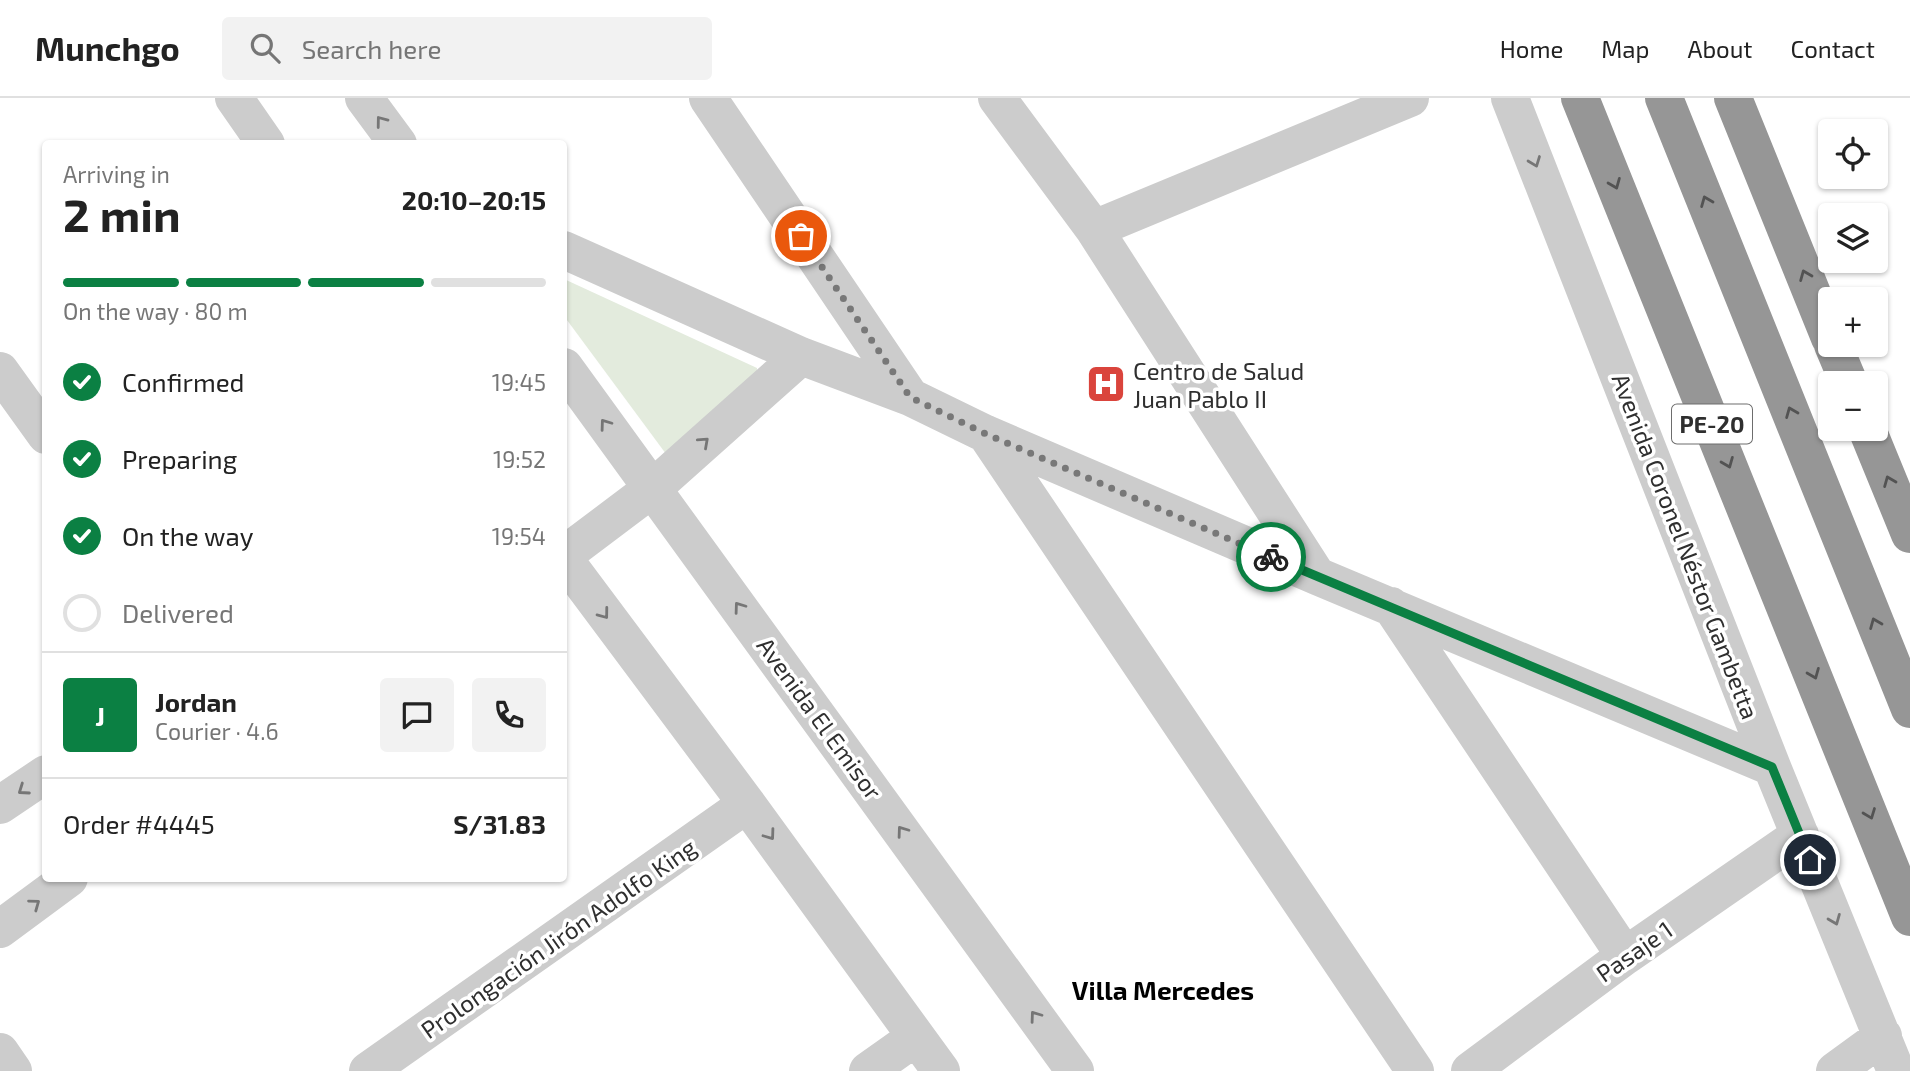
<!DOCTYPE html>
<html lang="en">
<head>
<meta charset="utf-8">
<style>
  :root { --surface:#fff; --page:#f2f2f2; --text:#222; --muted:#767676; --line:#e0e0e0; --accent:#0b8043 }
  body { margin:0; font-family:"Exo 2",sans-serif; background:var(--page); color:var(--text); height:100vh; display:flex; flex-direction:column; font-size:26px; white-space:nowrap }
  * { box-sizing:border-box; margin:0 }
  p { font-size:23px; color:var(--muted) }
  .icon { flex:none; width:38px; height:38px; fill:none; stroke:currentColor; stroke-width:2; stroke-linecap:round; stroke-linejoin:round }
  .map { position:relative; flex:1; overflow:hidden }
  .details { position:absolute; left:42px; top:42px; width:525px; height:742px; display:flex; flex-direction:column; background:var(--surface); border-radius:7px; box-shadow:0 2px 5px #0004 }
  .details>* { flex:none }
  .tools { position:absolute; left:1818px; top:21px; display:grid; gap:14px }
  .tools a { display:grid; place-items:center; width:70px; height:70px; border-radius:7px; background:var(--surface); box-shadow:0 2px 5px #0004; font-size:35px }
  .pin { position:absolute; display:grid; place-items:center; width:60px; height:60px; color:#fff; margin:-30px; border:4px solid #fff; border-radius:50%; box-shadow:0 2px 7px #0007 }
  .courier { position:absolute; display:grid; place-items:center; width:70px; height:70px; margin:-35px; border:5px solid #0b8043; border-radius:50%; background:#fff; color:#222; box-shadow:0 2px 9px #0007 }
  .headline em { font-style:normal; font-weight:700 }
  .headline div { display:flex; flex-direction:column-reverse }
  .headline { display:flex; align-items:center; justify-content:space-between; height:119px; padding:0 21px }
  h1 { font-size:46px; font-weight:700; line-height:52px }
  .bar { display:grid; grid-template-columns:repeat(4,1fr); gap:10px 7px; align-content:center; height:84px; padding:0 21px }
  .bar i { height:9px; border-radius:5px; background:var(--line) }
  .bar .current { background:var(--accent) }
  .bar p { grid-column:span 4 }
  .line { display:flex; align-items:center; gap:18px; padding:0 21px; border-top:2px solid var(--line) }
  .line div { flex:1 }
  .round { display:grid; place-items:center; flex:none; width:74px; height:74px; border-radius:7px; background:var(--page) }
  ol { padding:0 21px; list-style:none }
  li { display:flex; align-items:center; gap:21px; height:77px }
  li p { margin-inline-start:auto }
  li .icon { padding:7px; border-radius:50%; background:var(--accent); color:#fff; stroke-width:4 }
  li:last-child { color:var(--muted) }
  li i { width:38px; height:38px; border:4px solid var(--line); border-radius:50% }
  header { display:flex; align-items:center; gap:42px; box-sizing:border-box; height:98px; padding:0 35px; background:var(--surface); border-bottom:2px solid var(--line) }
  header strong { font-size:33px }
  nav { display:flex; gap:38px; margin-inline-start:auto; font-size:24px }
  .search { width:490px; height:63px; background:var(--page); display:flex; align-items:center; gap:18px; box-sizing:border-box; padding:0 24px; border-radius:7px; color:var(--muted); font-size:26px }
  .map>svg:first-child { display:block }
  .green { fill:#e3ebdd }
  .lines { fill:none; stroke-linecap:round; stroke-linejoin:round }
  .minor { stroke:#ccc; stroke-width:38 }
  .highway { stroke:#969696; stroke-width:38 }
  .oneway { stroke:#767676 }
  .oneway2 { stroke:#535353 }
  .done { stroke:#787878; stroke-width:7; stroke-dasharray:0 12.6 }
  .route { stroke:#0b8043; stroke-width:9 }
  .labels { text-anchor:middle; dominant-baseline:central; stroke-width:7; stroke-linejoin:round; paint-order:stroke }
  .shield { fill:#fff; stroke:#6d6d6d; stroke-width:2 }
  .shield-label { font-size:23px; font-weight:bold; fill:#2f2f2f }
  .poi-label { font-size:24px; fill:#2f2f2f; stroke:#fff; text-anchor:start }
  .street-label { font-size:24px; fill:#2f2f2f; stroke:#fff }
  .neighbourhood-label { font-size:26px; font-weight:bold; fill:#000; stroke:#fff }
</style>
</head>
<body>
<header>
<strong>Munchgo</strong>
<div class="search"><svg class="icon" aria-label="search" viewBox="0 0 24 24"><circle cx="10" cy="10" r="6"/><path d="M15 15l6 6"/></svg>Search here</div>
<nav><a>Home</a><a>Map</a><a>About</a><a>Contact</a></nav>
</header>
<div class="map">
<svg width="1910" height="973" viewBox="0 0 1910 973">
  <rect width="100%" height="100%" fill="#fff"/>
  <path class="green" d="M564,181l193,89v14l-88,76 -105,-142z"/>
  <g class="lines">
    <path class="minor" d="M234,0l32,46
      M364,0l34,46
      M708,0l202,299
      M997,0l97,131 223,347
      M1510,0l262,669 124,304
      M1094,131l316,-131
      M564,152l237,106 109,41 76,37 331,142 455,191
      M564,269l511,704
      M0,273l46,64
      M986,336l429,637
      M564,457l89,-67 148,-132
      M564,461l183,245 194,267
      M1391,508l234,350
      M0,707l46,-31
      M0,831l69,-51
      M0,954l13,19
      M368,973l379,-267
      M868,973l48,-34
      M1470,973l155,-115 175,-121
      M1835,973l48,-35"/>
    <path class="highway" d="M1580,0l330,819
      M1664,0l246,611
      M1733,0l97,240
      M1833,247l16,38
      M1867,331l43,105"/>
  </g>
  <defs><path id="oneway-chevron" d="M-2-3.5L2.5 0L-2 3.5" fill="none" stroke-width="1.6" stroke-linecap="round" stroke-linejoin="round" transform="scale(1.75)"/></defs>
  <g class="oneway">
    <use href="#oneway-chevron" transform="translate(381 23) rotate(-127)"/>
    <use href="#oneway-chevron" transform="translate(1535 64) rotate(69)"/>
    <use href="#oneway-chevron" transform="translate(605 326) rotate(-126)"/>
    <use href="#oneway-chevron" transform="translate(704 344) rotate(-42)"/>
    <use href="#oneway-chevron" transform="translate(739 509) rotate(-126)"/>
    <use href="#oneway-chevron" transform="translate(604 516) rotate(53)"/>
    <use href="#oneway-chevron" transform="translate(23 692) rotate(145)"/>
    <use href="#oneway-chevron" transform="translate(902 733) rotate(-126)"/>
    <use href="#oneway-chevron" transform="translate(770 737) rotate(54)"/>
    <use href="#oneway-chevron" transform="translate(35 806) rotate(-36)"/>
    <use href="#oneway-chevron" transform="translate(1835 822) rotate(68)"/>
    <use href="#oneway-chevron" transform="translate(1035 918) rotate(-126)"/>
  </g>
  <g class="oneway2">
    <use href="#oneway-chevron" transform="translate(1615 86) rotate(68)"/>
    <use href="#oneway-chevron" transform="translate(1706 103) rotate(-112)"/>
    <use href="#oneway-chevron" transform="translate(1805 177) rotate(-112)"/>
    <use href="#oneway-chevron" transform="translate(1791 314) rotate(-112)"/>
    <use href="#oneway-chevron" transform="translate(1728 365) rotate(68)"/>
    <use href="#oneway-chevron" transform="translate(1889 383) rotate(-112)"/>
    <use href="#oneway-chevron" transform="translate(1875 525) rotate(-112)"/>
    <use href="#oneway-chevron" transform="translate(1814 576) rotate(68)"/>
    <use href="#oneway-chevron" transform="translate(1870 716) rotate(69)"/>
  </g>
  <g class="lines">
    <path class="done" d="M801,138l109,161 76,37 285,123"/>
    <path class="route" d="M1271,459l501,210 38,93"/>
  </g>
  <defs>
    <g id="hospital-square" transform="scale(2.0125)"><rect x="-9" y="-9" width="18" height="18" rx="4" fill="#da443c" stroke="#fff"/><path d="M-5-5h3v3.5h4V-5h3V5h-3V1.5h-4V5h-3Z" fill="#fff"/></g>
  </defs>
  <g fill-rule="evenodd">
    <use href="#hospital-square" x="1106" y="286"/>
  </g>
  <g class="labels">
    <rect class="shield" x="1672" y="306.5" width="80" height="39" rx="5"/>
    <g class="shield-label">
      <text x="1712" y="326">PE-20</text>
    </g>
    <g class="poi-label">
      <text x="1133" y="272">Centro de Salud<tspan x="1133" dy="28">Juan Pablo II</tspan></text>
    </g>
    <g class="street-label">
      <text transform="translate(1686 448) rotate(69)">Avenida Coronel Néstor Gambetta</text>
      <text transform="translate(820 620) rotate(54)">Avenida El Emisor</text>
      <text transform="translate(558 840) rotate(-35)">Prolongación Jirón Adolfo King</text>
      <text transform="translate(1634 853) rotate(-35)">Pasaje 1</text>
    </g>
    <g class="neighbourhood-label">
      <text x="1163" y="891">Villa Mercedes</text>
    </g>
  </g>
</svg>
<div class="tools">
<a><svg class="icon" aria-label="locate" viewBox="0 0 24 24"><circle cx="12" cy="12" r="6"/><path d="M12 2v4M12 18v4M2 12h4M18 12h4"/></svg></a>
<a><svg class="icon" aria-label="layers" viewBox="0 0 24 24"><path d="M12 4l9 5-9 5-9-5zM3 14l9 5 9-5"/></svg></a>
<a>+</a>
<a>−</a>
</div>
<div class="pin" style="left:801px;top:138px;background:#ea580c"><svg class="icon" aria-label="bag" viewBox="0 0 24 24"><path d="M5 8h14l-1 12H6zM9 8a3 3 0 0 1 6 0"/></svg></div>
<div class="pin" style="left:1810px;top:762px;background:#1f2937"><svg class="icon" aria-label="home" viewBox="0 0 24 24"><path d="M3 11l9-7 9 7M6 9v11h12V9"/></svg></div>
<div class="courier" style="left:1271px;top:459px"><svg class="icon" aria-label="bike" viewBox="0 0 24 24"><circle cx="6" cy="16" r="4"/><circle cx="18" cy="16" r="4"/><path d="M6 16l4-8h5l3 8M10 8l3 8H6M13 5h3"/></svg></div>
<section class="details">
<div class="headline"><div><h1>2 min</h1><p>Arriving in</p></div><em>20:10–20:15</em></div>
<div class="bar"><i class="current"></i><i class="current"></i><i class="current"></i><i></i><p>On the way · 80 m</p></div>
<ol>
<li><svg class="icon" aria-label="check" viewBox="0 0 24 24"><path d="M5 12l5 5 9-10"/></svg>Confirmed<p>19:45</p></li>
<li><svg class="icon" aria-label="check" viewBox="0 0 24 24"><path d="M5 12l5 5 9-10"/></svg>Preparing<p>19:52</p></li>
<li><svg class="icon" aria-label="check" viewBox="0 0 24 24"><path d="M5 12l5 5 9-10"/></svg>On the way<p>19:54</p></li>
<li><i></i>Delivered</li>
</ol>
<div class="line" style="height:126px"><b class="round" style="background:var(--accent);color:#fff">J</b><div><b>Jordan</b><p>Courier · 4.6</p></div><a class="round"><svg class="icon" aria-label="chat" viewBox="0 0 24 24"><path d="M4 5h16v11H9l-5 4z"/></svg></a><a class="round"><svg class="icon" aria-label="phone" viewBox="0 0 24 24"><path d="M5 4h4l2 5-3 2q2 4 5 5l2-3 5 2v4C11 20 4 13 5 4z"/></svg></a></div>
<div class="line" style="height:91px"><div>Order #4445</div><b>S/31.83</b></div>
</section>
</div>
</body>
</html>
